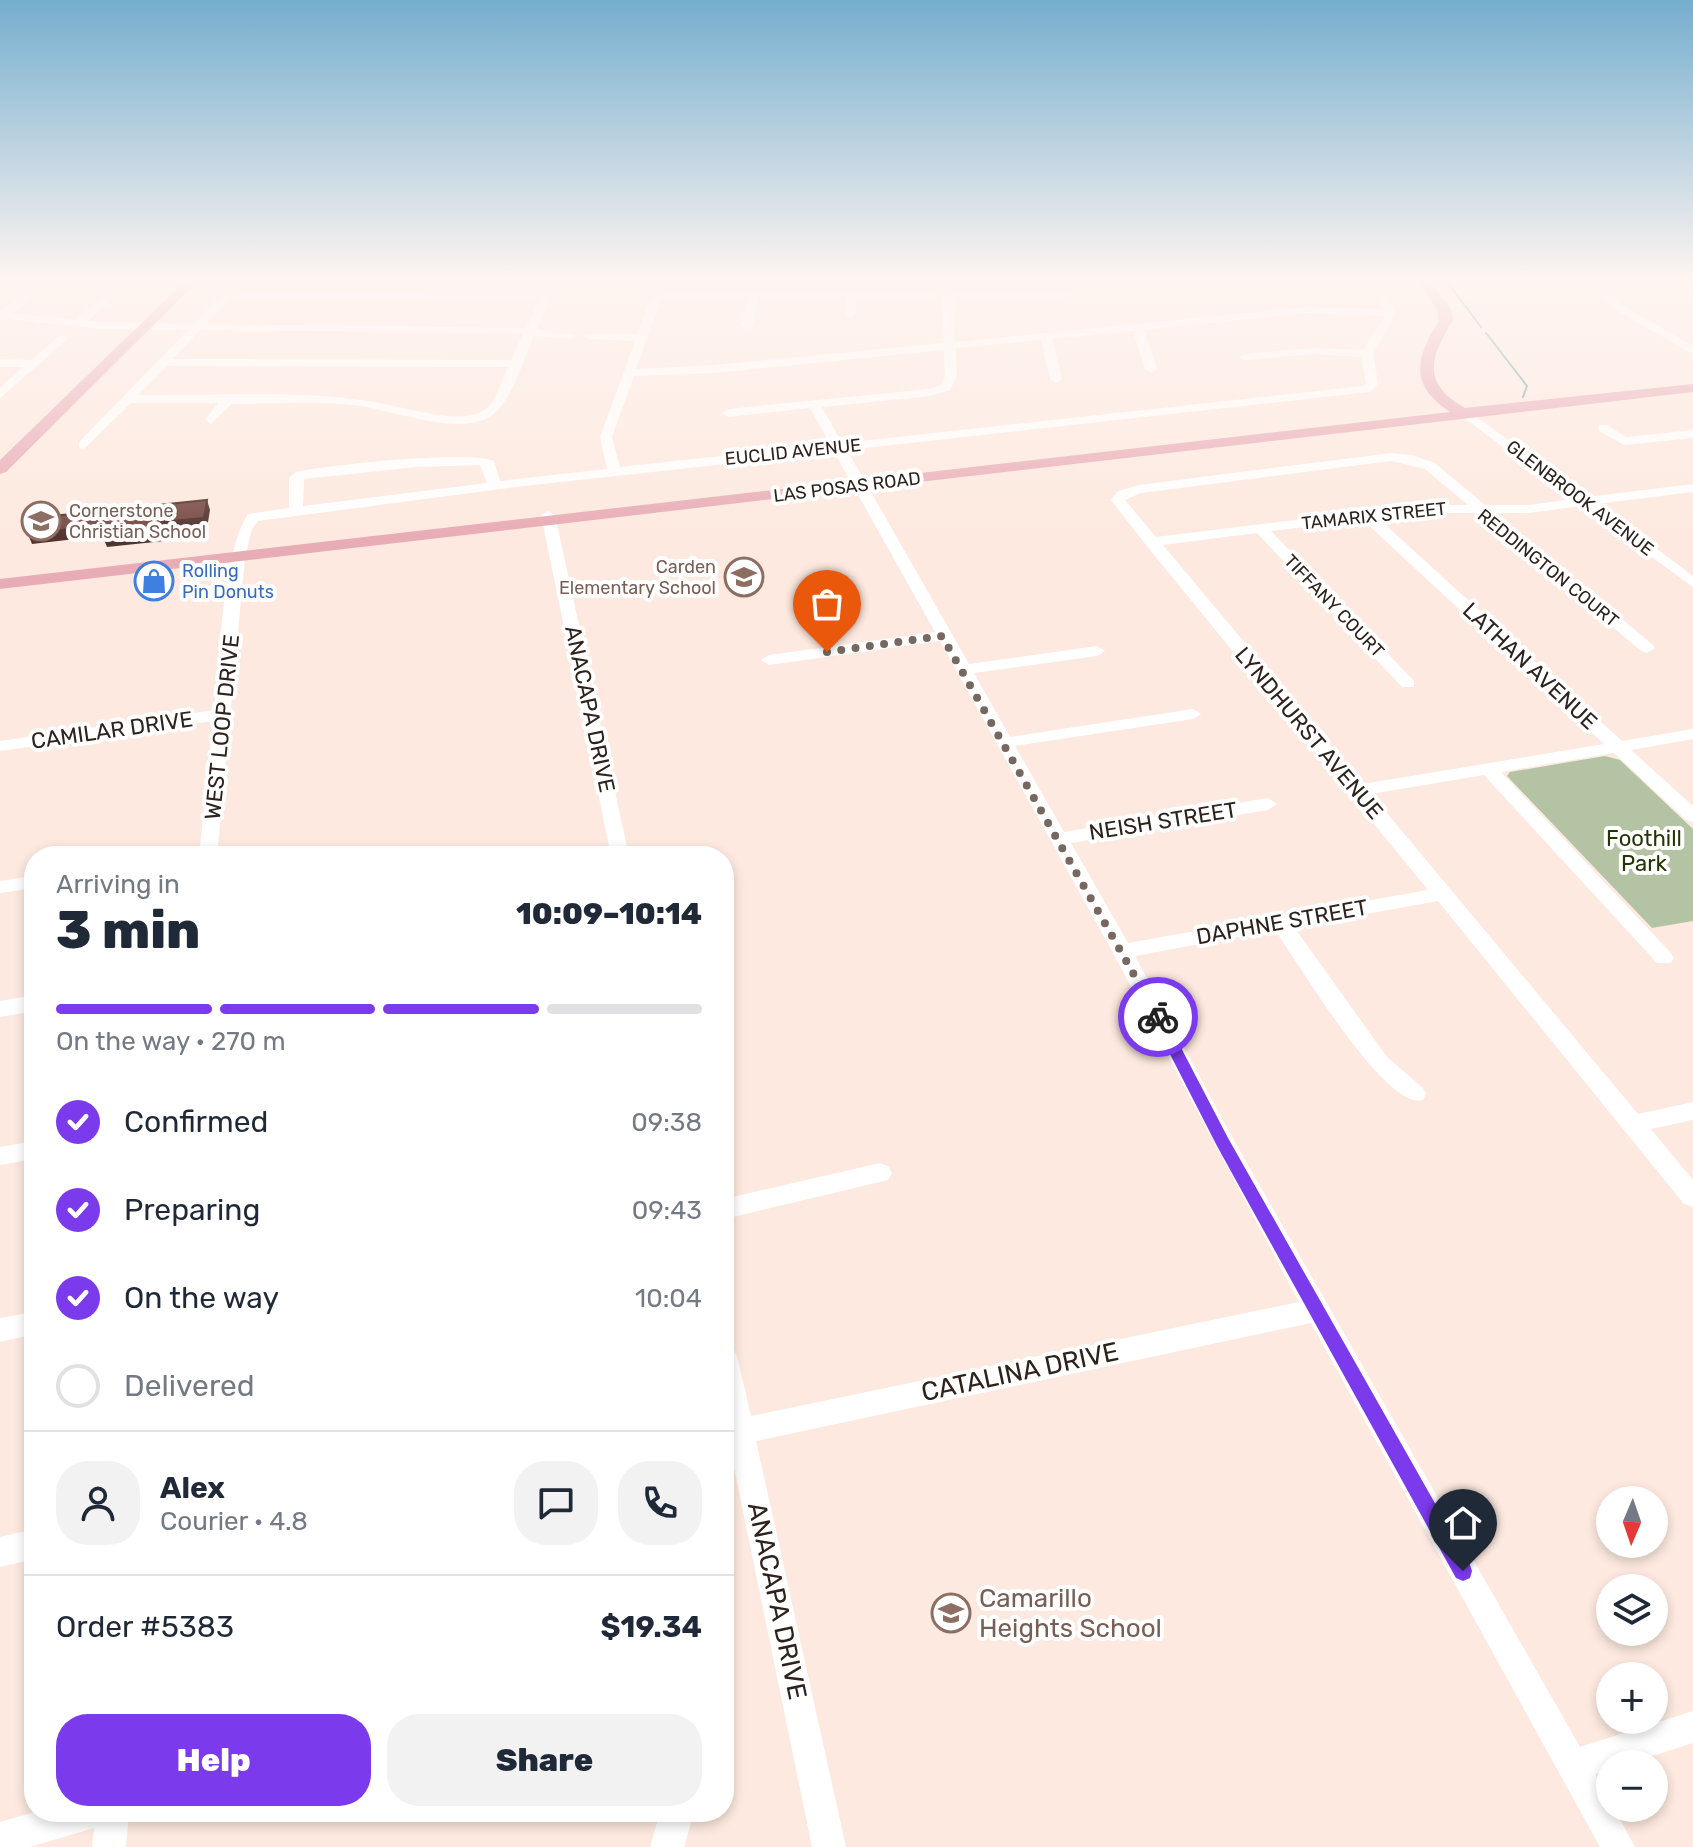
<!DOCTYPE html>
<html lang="en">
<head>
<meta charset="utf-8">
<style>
  :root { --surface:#fff; --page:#f2f2f3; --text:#1f2937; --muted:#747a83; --line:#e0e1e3; --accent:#7c3aed }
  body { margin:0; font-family:Rubik,sans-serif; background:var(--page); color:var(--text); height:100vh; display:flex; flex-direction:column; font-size:30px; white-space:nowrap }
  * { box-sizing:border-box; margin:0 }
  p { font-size:26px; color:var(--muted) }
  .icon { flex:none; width:44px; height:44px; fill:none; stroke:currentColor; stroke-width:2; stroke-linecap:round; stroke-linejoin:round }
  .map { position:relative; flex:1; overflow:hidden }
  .side { position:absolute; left:24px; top:846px; width:710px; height:976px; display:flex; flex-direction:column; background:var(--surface); border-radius:32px; box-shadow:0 4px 12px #0003 }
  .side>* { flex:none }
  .needle { width:52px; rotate:182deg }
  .buttons { position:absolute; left:1596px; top:1486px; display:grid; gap:16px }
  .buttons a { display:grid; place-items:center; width:72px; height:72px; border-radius:50%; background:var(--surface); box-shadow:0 4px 12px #0003; font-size:40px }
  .pin { position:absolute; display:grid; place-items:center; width:68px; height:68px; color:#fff; margin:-82px -34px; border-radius:50% 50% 50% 0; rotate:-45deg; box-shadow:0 0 8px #0007 }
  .pin .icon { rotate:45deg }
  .courier { position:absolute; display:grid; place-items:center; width:80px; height:80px; margin:-40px; border:6px solid #7c3aed; border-radius:50%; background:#fff; color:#222; box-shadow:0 2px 10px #0007 }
  .head em { font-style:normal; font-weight:800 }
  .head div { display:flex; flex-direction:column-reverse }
  .head { display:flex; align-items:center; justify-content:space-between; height:136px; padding:0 32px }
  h1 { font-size:52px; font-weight:800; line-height:60px }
  .bar { display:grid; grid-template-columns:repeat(4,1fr); gap:12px 8px; align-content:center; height:96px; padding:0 32px }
  .bar i { height:10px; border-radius:6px; background:var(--line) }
  .bar .active { background:var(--accent) }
  .bar p { grid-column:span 4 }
  .line { display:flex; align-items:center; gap:20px; padding:0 32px; border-top:2px solid var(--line) }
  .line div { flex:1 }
  .round { display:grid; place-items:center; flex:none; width:84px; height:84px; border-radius:32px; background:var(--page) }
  ol { padding:0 32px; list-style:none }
  li { display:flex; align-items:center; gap:24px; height:88px }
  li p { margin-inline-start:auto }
  li .icon { padding:8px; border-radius:50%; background:var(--accent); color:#fff; stroke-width:4 }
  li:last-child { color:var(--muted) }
  li i { width:44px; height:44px; border:4px solid var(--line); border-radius:50% }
  .action { display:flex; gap:16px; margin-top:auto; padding:16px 32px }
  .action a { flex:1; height:92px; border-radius:32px; background:var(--accent); color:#fff; font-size:32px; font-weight:800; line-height:92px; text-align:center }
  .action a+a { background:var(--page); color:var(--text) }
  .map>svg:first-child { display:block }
  .green { fill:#b4c3a4 }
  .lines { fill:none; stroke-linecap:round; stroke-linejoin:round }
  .stream { stroke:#69a4a6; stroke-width:2 }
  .minor { fill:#fff; fill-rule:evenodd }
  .major { fill:#e8acb6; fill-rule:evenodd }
  .shaded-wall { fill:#543430 }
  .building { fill:#784b45; stroke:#543430; stroke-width:2 }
  .route { fill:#7c3aed }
  .done { stroke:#766860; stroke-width:8; stroke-dasharray:0 14.4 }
  .labels { text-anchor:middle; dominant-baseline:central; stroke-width:8; stroke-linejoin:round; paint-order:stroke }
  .far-street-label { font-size:18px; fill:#2e221c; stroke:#fff }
  .far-education-label { font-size:18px; fill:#785e54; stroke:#fff; text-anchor:start }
  .far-shop-label { font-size:18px; fill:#366cbe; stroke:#fff; text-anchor:start }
  .street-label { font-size:22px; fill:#2e221c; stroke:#fff }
  .park-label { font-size:22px; fill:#233505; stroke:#fff }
  .near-street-label { font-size:26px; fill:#2e221c; stroke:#fff }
  .near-education-label { font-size:26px; fill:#785e54; stroke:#fff; text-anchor:start }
</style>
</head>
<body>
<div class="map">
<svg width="1693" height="1847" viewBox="0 0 1693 1847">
  <rect width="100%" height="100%" fill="#fde9df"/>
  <path class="green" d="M1605,756l15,4 73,69v92l-41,7 -145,-152 3,-4z"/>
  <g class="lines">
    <path class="stream" d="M1445,279l36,48
      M1486,333l41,53 -4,11"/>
    <path class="minor" d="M42,279h11l-40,34 63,7 47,-41h11l-46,42 106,3 43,-45h11l-11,13 305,2 7,-15h10l-22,50 40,7 -6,3 -37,-3c-11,24 -21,64 -43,80 -32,22 -102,-8 -138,-11 -40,-4 -82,-1 -122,-1l-20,20 -6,-4 13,-17h-87l-47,46 -5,-1v-6l109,-112 -89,-1 -93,-10 -6,2v-9zM231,298l308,2 -13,28 -320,-4zM200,330l313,3 10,1 -12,26 -338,-1zM167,366l341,1c-7,15 -13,40 -29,46 -24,9 -61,-2 -85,-7 -82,-18 -172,-10 -256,-11z
      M942,279h10l1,12h110l154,-12h44l-5,3 -193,15h-110l2,45 353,-35 76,2 -17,-30h10l19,34 -23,41 5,30 -8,8 -523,58 122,214 128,-18 8,5 -8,5 -123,17 36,64 183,-28 8,5 -8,5 -178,27 49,86 204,-34 9,6 -9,6 -197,33 57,100 300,-53 -282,-345 -35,-45 7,-9 21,-6 252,-32 21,2 23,8 50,42h44l43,-6 -109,-82v-6l4,-1 120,87 106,-13v8l-96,12 96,72v11l-111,-81 -53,7h-34l158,132 2,3 -8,5 -6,-2 -163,-138h-60l-40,5 244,223 71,-12v10l-62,11 62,56v16l-7,-2 -72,-67 -113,19 170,181 3,5 -3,5h-14l-173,-188 -113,19 267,320 55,-12v18l-42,9 42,51v27l-9,-3 -246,-303 -144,26 93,130 36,31 3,6 -3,6c-37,12 -126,-139 -148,-170l-140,26 96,179 349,612 113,-36v32l-66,21h-17v5l-15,5 15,26v8h4l21,39h-35l-289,-524 -555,118 90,406h-34l-82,-399 -6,2v-106l9,4 4,8 14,60 548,-114 -187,-351 -172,-310 -171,24 -8,-5 8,-5 166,-23 -101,-180 -310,34 -266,35 -6,8 -7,28 -28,299h-18l14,-135 -213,30v-10l214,-31c6,-50 8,-157 34,-196l41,-6v-30l7,-6c33,-7 171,-22 198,-11l6,20 107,-12 -7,-32 35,-96 -46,-2 -6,-3 2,-2h52l14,-36 13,-7h278zM666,297h82l-7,29 6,3 6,-3 5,-29h88l-1,18 5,3 5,-3 2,-18h85l2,46 -230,22 -78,4 25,-69zM1308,313l77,3 -22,34 -51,-2 -67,6 -6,3 6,3 67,-6 49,3 5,26 -3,3 -521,57 -20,-36 109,-11 19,-6 7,-14 -1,-28 85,-8 9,39 6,4 6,-4 -10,-40 81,-8 12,38 6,4 6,-4 -13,-39zM944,350l1,26 -4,9 -12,4 -201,20 -6,4 6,4 82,-9 20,36 -210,23 -8,-30 22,-61 80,-3zM1391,461l34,8 43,36h-50l-262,32 -31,-37 16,-7zM480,465l7,18 -184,23 1,-27 113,-12zM1363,520l241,224 -241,40 -200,-239 94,-12 145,154h12v-6l-143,-150z
      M1502,279h10l3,15h-8z
      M1532,279h68l22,26 71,41v8l-79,-45 -19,-23 -58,-4z
      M1681,279h10l2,19 -5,-3z
      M60,335l10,2 -70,61v-10l23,-21h-23v-8l31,1z
      M1599,425h8l19,12 67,-7v8l-69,7 -25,-14z
      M548,511l7,4 74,341h-18l-70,-341z
      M34,876v12l-34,5v-12z
      M34,995v16l-34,6v-16z
      M34,1141v18l-34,6v-18z
      M880,1163l8,3 4,7 -4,7 -164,39v-20z
      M34,1312v22l-34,8v-24z
      M34,1529v30l-34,8v-30z
      M35,1812h94l-3,35h-34l2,-19 -64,19h-30v-25z
      M660,1812h34l-10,35h-34z"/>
    <path class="major" d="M187,279h13l-194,193 -6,2v-14z
      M1416,279h12l23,30 2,11c-22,36 -33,63 12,88l228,-24v8l-1693,197v-10l1450,-167c-43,-29 -33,-55 -11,-92l-2,-11z"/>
  </g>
  <path class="shaded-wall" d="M207,500l3,10 -3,18 -41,4 -2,9 -57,6 -4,-10z
    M106,525l4,10 -78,9 -4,-10z"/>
  <path class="building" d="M207,500l-3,18 -42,4 -2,9 -57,6 3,-12 -78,9 5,-16z"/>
  <linearGradient id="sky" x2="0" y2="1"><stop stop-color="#75aece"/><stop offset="0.52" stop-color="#fef5f1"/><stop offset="1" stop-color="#fef5f1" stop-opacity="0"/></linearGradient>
  <rect width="1693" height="537" fill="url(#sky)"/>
  <path class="route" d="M1158,1012l7,5 63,121 242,427 2,6 -2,7 -7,3 -7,-3 -239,-432 -66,-129z"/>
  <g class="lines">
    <path class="done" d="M827,652l115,-16 216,381"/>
  </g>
  <defs>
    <g id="school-ring" transform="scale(2)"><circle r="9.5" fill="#fff" stroke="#8d6e63" stroke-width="1.5"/><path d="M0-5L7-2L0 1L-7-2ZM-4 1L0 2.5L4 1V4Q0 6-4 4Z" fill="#8d6e63"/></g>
    <g id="shop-ring" transform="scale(2)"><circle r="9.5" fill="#fff" stroke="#3f7fe0" stroke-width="1.5"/><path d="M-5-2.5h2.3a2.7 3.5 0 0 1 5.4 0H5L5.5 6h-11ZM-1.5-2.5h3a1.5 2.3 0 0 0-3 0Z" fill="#3f7fe0"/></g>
  </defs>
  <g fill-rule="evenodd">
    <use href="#school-ring" x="41" y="521"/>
    <use href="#school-ring" x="744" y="577"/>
    <use href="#shop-ring" x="154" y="581"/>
    <use href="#school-ring" x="951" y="1613"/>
  </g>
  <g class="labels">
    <g class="far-street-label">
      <text transform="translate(793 452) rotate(-6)">EUCLID AVENUE</text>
      <text transform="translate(847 487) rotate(-7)">LAS POSAS ROAD</text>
      <text transform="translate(1580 498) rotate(37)">GLENBROOK AVENUE</text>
      <text transform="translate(1374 516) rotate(-6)">TAMARIX STREET</text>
      <text transform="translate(1548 568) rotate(39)">REDDINGTON COURT</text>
      <text transform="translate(1334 606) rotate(46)">TIFFANY COURT</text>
    </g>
    <g class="far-education-label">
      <text x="69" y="511">Cornerstone<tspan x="69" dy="21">Christian School</tspan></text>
      <text x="716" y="567" text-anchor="end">Carden<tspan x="716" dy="21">Elementary School</tspan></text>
    </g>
    <g class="far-shop-label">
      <text x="182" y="571">Rolling<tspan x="182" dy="21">Pin Donuts</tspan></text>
    </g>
    <g class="street-label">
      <text transform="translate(1530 666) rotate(43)">LATHAN AVENUE</text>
      <text transform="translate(590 709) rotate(78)">ANACAPA DRIVE</text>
      <text transform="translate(222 727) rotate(-84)">WEST LOOP DRIVE</text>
      <text transform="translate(112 730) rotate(-8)">CAMILAR DRIVE</text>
      <text transform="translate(1309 733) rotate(50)">LYNDHURST AVENUE</text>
      <text transform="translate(1163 821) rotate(-9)">NEISH STREET</text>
      <text transform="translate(1282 922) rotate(-10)">DAPHNE STREET</text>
    </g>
    <g class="park-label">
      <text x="1644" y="838">Foothill<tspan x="1644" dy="25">Park</tspan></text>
    </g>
    <g class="near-street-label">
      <text transform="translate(1020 1372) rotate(-12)">CATALINA DRIVE</text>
      <text transform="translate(777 1601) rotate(78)">ANACAPA DRIVE</text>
    </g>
    <g class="near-education-label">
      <text x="979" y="1598">Camarillo<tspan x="979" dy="30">Heights School</tspan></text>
    </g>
  </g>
</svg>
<div class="buttons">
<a><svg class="needle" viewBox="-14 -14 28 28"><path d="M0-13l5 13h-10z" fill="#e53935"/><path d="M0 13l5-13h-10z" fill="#747a83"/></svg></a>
<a><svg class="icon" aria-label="layers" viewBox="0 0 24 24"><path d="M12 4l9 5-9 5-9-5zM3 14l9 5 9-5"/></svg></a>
<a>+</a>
<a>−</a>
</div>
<div class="pin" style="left:827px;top:652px;background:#ea580c"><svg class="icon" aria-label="bag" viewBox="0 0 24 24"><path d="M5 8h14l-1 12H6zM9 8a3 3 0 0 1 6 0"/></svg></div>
<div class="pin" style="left:1463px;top:1571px;background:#1f2937"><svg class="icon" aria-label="home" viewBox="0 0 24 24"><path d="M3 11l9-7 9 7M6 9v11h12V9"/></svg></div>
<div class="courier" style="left:1158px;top:1017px"><svg class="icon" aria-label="bike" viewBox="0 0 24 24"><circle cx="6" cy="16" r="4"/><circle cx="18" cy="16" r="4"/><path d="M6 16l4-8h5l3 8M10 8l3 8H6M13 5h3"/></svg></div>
<section class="side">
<div class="head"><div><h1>3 min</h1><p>Arriving in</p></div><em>10:09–10:14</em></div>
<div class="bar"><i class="active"></i><i class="active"></i><i class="active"></i><i></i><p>On the way · 270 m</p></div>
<ol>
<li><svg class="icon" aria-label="check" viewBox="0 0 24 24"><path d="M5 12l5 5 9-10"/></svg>Confirmed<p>09:38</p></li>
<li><svg class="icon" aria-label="check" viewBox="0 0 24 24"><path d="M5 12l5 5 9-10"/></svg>Preparing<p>09:43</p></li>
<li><svg class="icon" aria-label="check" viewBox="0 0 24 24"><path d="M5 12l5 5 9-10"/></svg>On the way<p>10:04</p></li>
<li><i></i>Delivered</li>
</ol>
<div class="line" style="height:144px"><a class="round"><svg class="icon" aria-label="person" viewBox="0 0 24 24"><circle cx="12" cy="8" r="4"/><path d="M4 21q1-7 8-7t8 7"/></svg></a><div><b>Alex</b><p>Courier · 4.8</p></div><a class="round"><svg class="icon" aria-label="chat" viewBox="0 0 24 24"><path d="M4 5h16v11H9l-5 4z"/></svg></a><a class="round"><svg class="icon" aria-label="phone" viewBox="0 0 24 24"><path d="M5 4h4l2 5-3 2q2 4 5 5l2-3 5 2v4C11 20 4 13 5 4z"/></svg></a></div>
<div class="line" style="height:104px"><div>Order #5383</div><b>$19.34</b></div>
<div class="action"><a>Help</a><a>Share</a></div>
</section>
</div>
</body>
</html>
